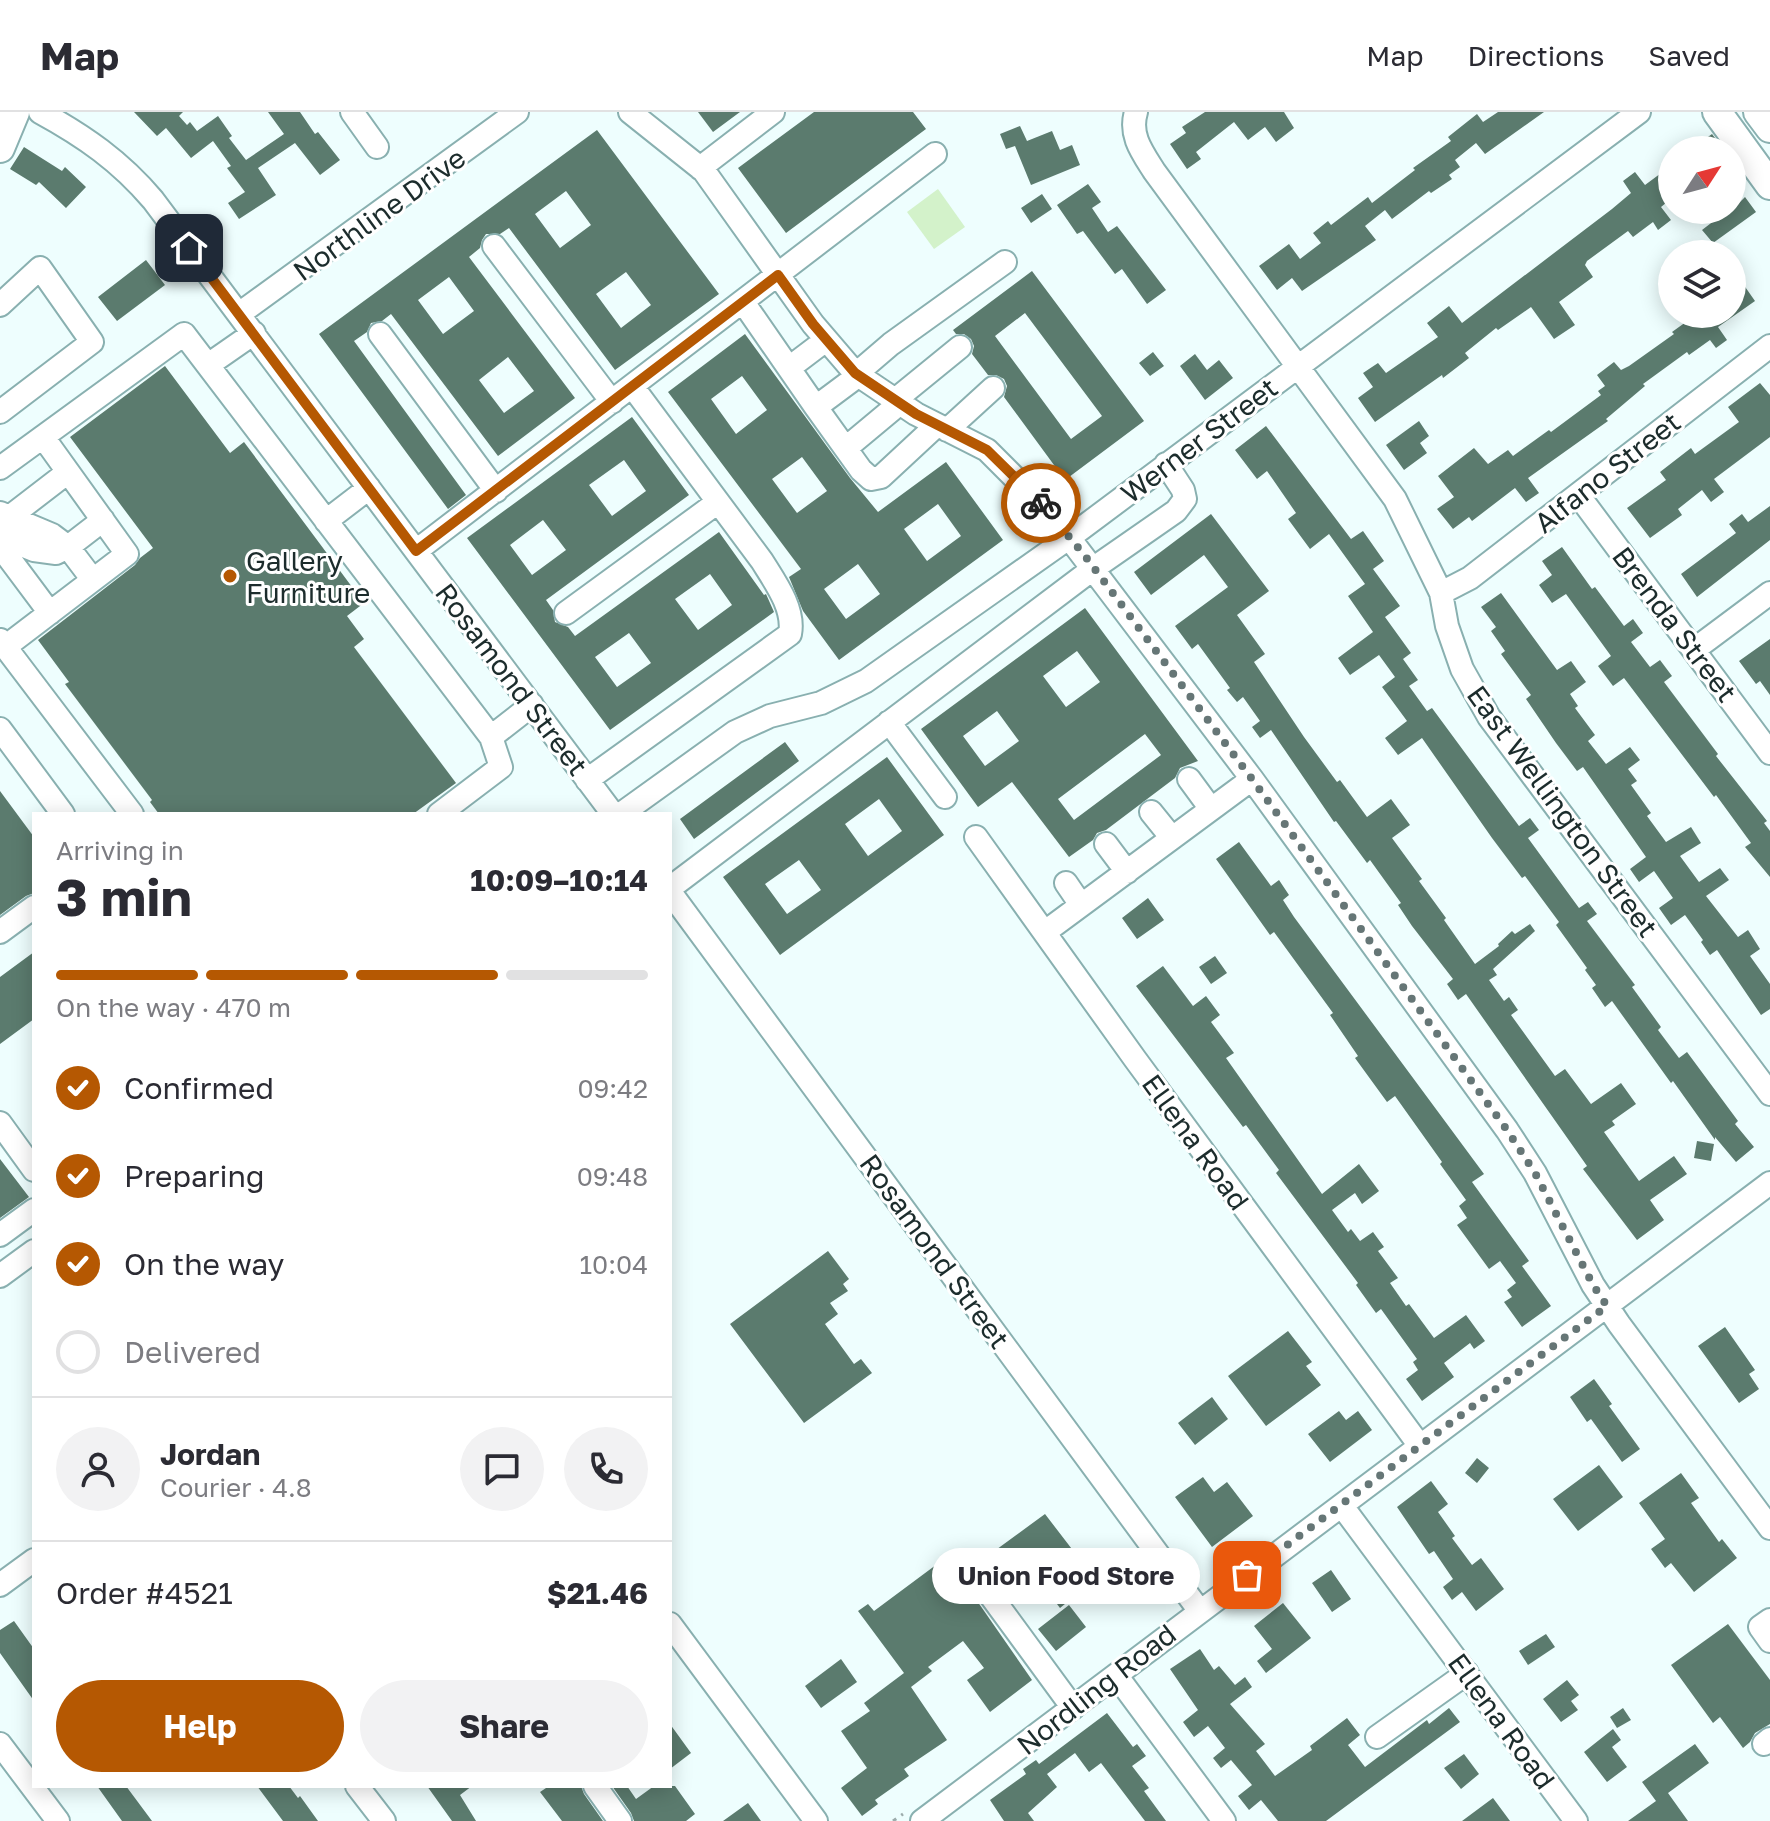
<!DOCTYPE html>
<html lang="en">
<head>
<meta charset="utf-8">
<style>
  :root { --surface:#fff; --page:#f2f2f3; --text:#2b2b33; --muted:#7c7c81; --line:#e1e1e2; --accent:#b55802 }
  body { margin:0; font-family:"Golos Text",sans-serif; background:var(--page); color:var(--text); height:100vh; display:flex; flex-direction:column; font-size:30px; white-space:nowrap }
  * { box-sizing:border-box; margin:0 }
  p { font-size:26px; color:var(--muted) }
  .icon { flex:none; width:44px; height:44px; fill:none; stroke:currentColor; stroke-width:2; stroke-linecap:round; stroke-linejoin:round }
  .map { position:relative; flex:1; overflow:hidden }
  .side { position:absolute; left:32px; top:700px; width:640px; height:976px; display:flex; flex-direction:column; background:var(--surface); border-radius:0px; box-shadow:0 4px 20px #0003 }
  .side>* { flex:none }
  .needle { width:52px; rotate:54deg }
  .controls { position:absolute; left:1658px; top:24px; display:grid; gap:16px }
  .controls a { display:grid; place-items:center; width:88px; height:88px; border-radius:50%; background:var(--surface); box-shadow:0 4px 20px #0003; font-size:40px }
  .pin { position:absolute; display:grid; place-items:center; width:68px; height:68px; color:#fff; margin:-34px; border-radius:16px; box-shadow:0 4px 12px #0006 }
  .courier { position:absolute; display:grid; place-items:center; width:80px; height:80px; margin:-40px; border:6px solid #b55802; border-radius:50%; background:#fff; color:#222; box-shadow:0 2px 10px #0007 }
  .bubble { position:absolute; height:56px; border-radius:28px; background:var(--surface); box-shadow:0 4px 20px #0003; font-size:26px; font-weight:700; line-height:56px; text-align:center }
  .headline em { font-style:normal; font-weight:700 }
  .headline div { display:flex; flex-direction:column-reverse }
  .headline { display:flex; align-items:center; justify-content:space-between; height:136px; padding:0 24px }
  h1 { font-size:52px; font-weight:700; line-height:60px }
  .bar { display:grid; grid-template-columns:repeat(4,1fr); gap:12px 8px; align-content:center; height:96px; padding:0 24px }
  .bar i { height:10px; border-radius:6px; background:var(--line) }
  .bar .selected { background:var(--accent) }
  .bar p { grid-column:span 4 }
  .line { display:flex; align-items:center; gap:20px; padding:0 24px; border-top:2px solid var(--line) }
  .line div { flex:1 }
  .round { display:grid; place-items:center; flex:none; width:84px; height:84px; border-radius:42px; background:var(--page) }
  ol { padding:0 24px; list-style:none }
  li { display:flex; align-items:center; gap:24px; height:88px }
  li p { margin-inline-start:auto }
  li .icon { padding:8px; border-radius:50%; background:var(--accent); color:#fff; stroke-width:4 }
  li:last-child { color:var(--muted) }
  li i { width:44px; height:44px; border:4px solid var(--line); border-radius:50% }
  .primary-button { display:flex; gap:16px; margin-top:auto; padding:16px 24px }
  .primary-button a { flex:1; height:92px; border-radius:48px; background:var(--accent); color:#fff; font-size:32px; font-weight:700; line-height:92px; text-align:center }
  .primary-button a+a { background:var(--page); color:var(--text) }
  header { display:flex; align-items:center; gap:48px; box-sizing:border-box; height:112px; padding:0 40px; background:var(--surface); border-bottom:2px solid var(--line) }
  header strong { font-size:38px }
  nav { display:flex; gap:44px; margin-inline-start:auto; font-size:28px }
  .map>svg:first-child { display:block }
  .green { fill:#d3f2ca }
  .building { fill:#5b7b6e; fill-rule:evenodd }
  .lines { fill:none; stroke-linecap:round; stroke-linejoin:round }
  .minor-casing { stroke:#89b0b0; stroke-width:26 }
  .major-casing { stroke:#89b0b0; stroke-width:32 }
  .path { stroke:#9cacac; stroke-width:3; stroke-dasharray:4 6; stroke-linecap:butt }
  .minor { stroke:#fff; stroke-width:22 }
  .major { stroke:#fff; stroke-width:28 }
  .done { stroke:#667676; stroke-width:8; stroke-dasharray:0 14.4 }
  .route { stroke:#b55802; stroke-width:10 }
  .poi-dot { fill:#b55802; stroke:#fff; stroke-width:3 }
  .labels { text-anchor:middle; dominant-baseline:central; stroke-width:6; stroke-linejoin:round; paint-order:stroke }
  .street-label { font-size:28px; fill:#1c2c2c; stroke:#fff }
  .poi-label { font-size:28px; fill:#1c2c2c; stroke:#fff; text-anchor:start }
</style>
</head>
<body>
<header>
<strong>Map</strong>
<nav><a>Map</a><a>Directions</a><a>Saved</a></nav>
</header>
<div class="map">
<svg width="1770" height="1709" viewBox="0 0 1770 1709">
  <rect width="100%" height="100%" fill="#eefefe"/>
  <path class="green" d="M938,77l27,38 -31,22 -27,-37z"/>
  <path class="building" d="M134,0h49l-4,4 8,9 3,-3 7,9 21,-15 14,20 -3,2 17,22 38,-26 -16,-22h32l15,22 3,-2 22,28 -20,15 -25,-32 -37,25 18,27 -37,24 -11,-16 17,-11 -18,-24 4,-2 -18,-25 -22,17 -25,-30 -9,8z
    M698,0h42l-27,20z
    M814,0h99l13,17 -140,104 -48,-65z
    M1205,0h79l10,16 -18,14 -11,-15 -17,13 -14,-18 -38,30 5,7 -14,10 -17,-25 16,-11 -4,-6z
    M1498,0h46l-59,42 -9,-11 -21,17 5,7 -11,8 3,4 -21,14 -2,-2 -37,28 -7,-9 -20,16 11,14 -74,51 -10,-13 -15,12 -18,-24 30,-22 11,15 21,-16 -8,-10 15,-12 3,4 37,-28 4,6 43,-33 -2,-2 38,-27 -3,-4 29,-23 6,8z
    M1020,14l7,15 25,-10 8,19 12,-5 8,20 -49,20 -16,-39 -9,3 -6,-15z
    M597,18l122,164 -104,76 -106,-142 -9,6h-14l-4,6 -2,8 -11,9 106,141 -77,58 -107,-142 -9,7 -11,2 -4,9 -13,9 112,154 -18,14 -129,-175zM566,79l25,34 -31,23 -25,-34zM626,160l25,33 -30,23 -25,-34zM449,165l25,34 -31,23 -25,-34zM508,245l26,34 -30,22 -25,-33z
    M1712,22l12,16h-17l-6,-8z
    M24,35l38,24 3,-4 21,20 -20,21 -27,-26 -3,3 -26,-16z
    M1672,53v33l-11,9 10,13 -13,10 -5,-8 -20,15 -5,-6 -41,30 -2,4 8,12 -34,25 16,23 -21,14 -23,-32 -33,23 -2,-2 -31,25 4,5 -26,20 -1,-3 -67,47 -17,-24 15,-11 -10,-14 15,-10 8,10 52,-36 -11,-14 22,-17 13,17 150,-114 19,-16 -8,-12 12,-9 10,13z
    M1088,72l13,18 -9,6 16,24 9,-6 49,64 -19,14 -25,-35 -7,5 -32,-43 -6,3 -20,-29z
    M1042,82l10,15 -21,14 -10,-15z
    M1745,85l11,15 -43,31 -11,-13 26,-20h4z
    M146,148l19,25 -48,36 -19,-24z
    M1032,159l112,150 -79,59 -61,-83 3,-11 -3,-7 -8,-4h-8l-16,-21 2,-8 -3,-7 -7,-5h-8l-3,-4zM1025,201l77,103 -31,23 -76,-103z
    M1741,169l14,20 -37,26 9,13 -11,8 -6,-8 -21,15 -2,-3 -44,32 2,2 -39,33 2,2 -80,57 11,15 -13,9 -11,-14 -43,33 -3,-4 -16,12 -16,-20 17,-12 -16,-21 36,-28 14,16 20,-14 5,6 36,-26 2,2 50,-37 -3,-4 7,-5 -8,-11 17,-13 7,8 8,-4 45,-32 -2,-2 25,-18h35v-26z
    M745,222l105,144 28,34 68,-50 57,78 -164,120 -36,-49 -14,-34 12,-8 -133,-177zM742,264l25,34 -31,24 -25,-35zM802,345l25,34 -30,22 -25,-34zM938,392l23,32 -34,25 -23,-32zM858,452l22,30 -34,25 -22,-30z
    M1153,240l11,14 -14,10 -11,-13z
    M1195,242l12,16 12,-10 14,18 -28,22 -25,-34z
    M165,254l65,87 14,-11 120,161 -17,13 17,23 -10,8 102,136 -43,31h-254l-9,-12 2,-2 -87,-116 4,-2 -31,-42 97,-75 5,-7 13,-10 -83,-111z
    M1760,271l10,12v42l-56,42 10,13 -13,10 -9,-12 -24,19 4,6 -32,23 -23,-30 39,-28 -6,-8 31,-24 4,6 44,-32 -11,-15z
    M632,305l57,78 -143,105 7,10 2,12 13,5 7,9 144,-104 45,63 2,-1 8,18 -164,118 -143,-192zM624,348l22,31 -34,25 -23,-31zM543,408l23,30 -34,25 -22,-30zM710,462l22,31 -34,25 -23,-31zM629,521l22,30 -34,24 -22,-30z
    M1419,309l10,15 -9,7 7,10 -23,17 -18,-25z
    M1266,314l85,113 12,-8 21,30 -11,8 27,37 -15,11 26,36 -8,6 15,21 -9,6 18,25 5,-3 87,118 11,-8 9,12 -11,8 51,70 9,-6 9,12 -10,7 48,64 -3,2 29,40 -3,3 21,28 8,-6 51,69 -3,3 19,23 -18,15 -21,-25v3l-42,-59 -2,2 -59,-82 -7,6 -13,-19 4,-3 -11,-15 2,-2 -31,-43 3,-3 -34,-46 -3,2 -30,-40 -70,-100 -24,17 -13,-17 22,-17 -25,-34 13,-10 -16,-22 -29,20 -12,-17 35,-26 -25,-36 17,-12 -36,-50 -19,15 -22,-30 8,-6 -29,-42 -10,8 -22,-29z
    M1770,394v34l-73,57 -16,-23 55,-41 -7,-9 13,-10 6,8z
    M1211,402l58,77 -32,24 28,39 -11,8 50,75 33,45 3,-2 27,37 24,-18 19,26 -18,13 30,41 -3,2 27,37 -2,2 31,44 24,-18 -1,-2 14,-13 3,3 15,-10 5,7 -42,38 4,6 -8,5 15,21 5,-4 9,13 -7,5 44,61 10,-7 26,35 30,-21 15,21 -24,17 3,4 -11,7 35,49 35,-25 13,18 -37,26 14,20 -27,20 -54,-71 4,-3 -121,-172 -8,6 -11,-16 6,-5 -41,-53 -14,-21 3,-2 -31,-43 -3,3 -31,-42 -2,1 -63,-92 -11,8 -8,-11 8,-6 -17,-24 -6,5 -10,-12 3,-2 -32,-44 -6,5 -17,-23 53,-39 -24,-32 -53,40 -17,-23z
    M1562,435l30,42 3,-2 29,39 9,-7 10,14 -12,9 19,25 10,-7 12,16 -8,6 54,72 -2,2 51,65 -3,2 6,8v46l-25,-30 6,-4 -35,-48 -2,2 -90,-119 -11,8 -15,-20 13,-10 -45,-62 -14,9 -13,-18 13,-10 -10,-14z
    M1501,481l56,77 14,-9 15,21 -16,12 8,12 -3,2 20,27 -7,6 18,23 24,-17 10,13 -12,9 9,12 -6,4 20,28 -4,3 19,26 25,-15 10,16 -21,13 19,26 21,-14 9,12 -23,16 32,41 10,-7 12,19 -10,7 20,28v25l-9,6 -44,-65 -7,5 -9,-13 2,-2 -18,-25 -14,10 -12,-17 14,-10 -19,-27 -15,11 -9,-13 16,-12 -63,-90 -6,4 -21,-28 -30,-44 5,-4 -30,-41 4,-3 -14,-20 5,-4 -15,-20z
    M1085,496l113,153 -18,7 -5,10 -69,52 -9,3 -4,7 -24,17 -57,-75 -34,25 -57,-78zM1077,539l23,31 -34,25 -23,-31zM997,599l22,30 -34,25 -22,-30zM1145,622l16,21 -87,65 -16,-21z
    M1770,527v56l-10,-14 -4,3 -17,-23z
    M785,630l14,19 -105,78 -14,-20z
    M887,645l57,78 -164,120 -57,-78zM879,687l23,32 -34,25 -23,-32zM799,748l22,30 -34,24 -22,-30z
    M0,679l34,46v56l-8,3 -26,19z
    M1239,730l32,44 8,-6 10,15 -6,5 11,17 190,257 -12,8 57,79 -7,5 29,40 -29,21 -18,-25 8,-5 -5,-7 9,-7 -16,-22 -11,8 -32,-44 10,-7 -8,-12 7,-6 -26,-36 2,-2 -47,-66 -8,6 -32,-44 3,-2 -28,-41 3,-2 -59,-81 -4,3 -54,-76z
    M1148,786l16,22 -27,19 -15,-21z
    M34,840v67l-34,25v-67z
    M1215,844l12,17 -16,11 -12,-17z
    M1163,854l30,40 13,-10 14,19 -9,7 23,31 -8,5 96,136 37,-30 20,27 -17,13 -7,-11 -23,17 16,22 3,-3 9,12 13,-9 11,15 -6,4 20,27 -8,5 16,23 3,-2 25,34 32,-23 19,26 -11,8 -4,-6 -26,20 10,14 -32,24 -16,-22 12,-9 -5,-8 4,-3 -36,-50 -5,4 -20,-28 2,-2 -82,-110 3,-3 -33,-45 -3,2 -107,-141z
    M1697,1029l17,3 -3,17 -17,-3z
    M0,1047l29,38 -29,21z
    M828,1139l21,28 -6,5 5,7 -18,12 8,11 -13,10 29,40 7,-5 11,14 -68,50 -74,-99z
    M1725,1215l30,43 -6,4 10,15 -20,14 -41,-57z
    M1288,1219l24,31 -6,4 15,19 -55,41 -38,-50z
    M1594,1267l18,25 -3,2 31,43 -18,13 -31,-43 -4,3 -17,-25z
    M1212,1285l16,22 -33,26 -17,-22z
    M1339,1299l7,9 12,-9 14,19 -42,32 -22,-28z
    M1477,1346l12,10 -12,15 -12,-10z
    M1599,1353l24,32 -45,34 -25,-32z
    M1681,1361l18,25 -8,5 28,39 3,-3 15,19 -43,34 -23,-29 -6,5 -14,-19 14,-10 -26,-36z
    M1203,1365l11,15 13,-10 26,34 -41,31 -37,-50z
    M1431,1369l17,23 -10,8 17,24 -3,2 20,27 9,-7 23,31 -28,22 -14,-19 -10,8 -9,-13 10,-8 -19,-28 -5,3 -32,-47z
    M1045,1402l33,43 -15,12 18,22 -21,17 -18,-24 -28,20 -26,-35 -10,-6z
    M948,1444l16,18 2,11 66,95 -42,32 -23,-32 17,-12 -21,-27 -35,26 4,4 -21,16 36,53 -43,29 5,7 -34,24 3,4 -16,12 -21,-28 26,-20 -26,-37 29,-20 -6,-8 40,-30 -46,-62 10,-7 6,7z
    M1331,1458l20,29 -19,13 -20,-29z
    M1283,1491l28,35 -45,35 -9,-12 15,-12 -18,-23z
    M1069,1493l17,22 -30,24 -18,-22z
    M14,1509l20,28v52l-34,-48v-23z
    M1728,1512l42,56v44l-15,9 -5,9 -7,6 -23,-31 -7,6 -42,-58z
    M1546,1522l9,13 -27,18 -9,-14z
    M1200,1537l14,21 5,-4 16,19 10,-8 7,10 -22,17 35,40 -9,7 19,25 37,-26 -2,-4 37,-28 13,17 -12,10 17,22 62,-47 2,4 20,-16 11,14 -134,99h-48l-17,-21 -12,10 -11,-14 14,-11 -21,-25 -10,8 -8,-10 12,-10 -17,-22 -14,11 -11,-15 15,-12 -28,-41z
    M841,1547l16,23 -36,26 -16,-22z
    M1567,1568l12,15 -8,6 7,9 -17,12 -18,-23z
    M1623,1596l8,12 -14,8 -7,-11z
    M1107,1601l26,34 4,-3 9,12 -14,10 17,22 -5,3 22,30h-21l-44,-58 -12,9 -14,-19 -28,21 10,13 -29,26 6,8h-30l-14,-21 36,-26 -3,-5 13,-9 3,4z
    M670,1612l21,29 -21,16z
    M1613,1617l8,11 -9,7 15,20 -20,15 -23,-30z
    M1695,1632l14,19 -41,30 20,28h-60l28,-20 -14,-19z
    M1464,1642l15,20 -18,15 -17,-21z
    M97,1674h29l26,35h-30z
    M257,1674h32l9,12 2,-2 18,25h-35z
    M427,1674h45l-12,9 16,26h-24z
    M549,1674h32l3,8 19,27h-41l-22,-29z
    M612,1674h15l9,13 18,-13h21l20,28 -9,7h-52l-3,-8z
    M1493,1686l17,23h-48z
    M748,1691l13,18h-38z"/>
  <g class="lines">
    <g class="minor-casing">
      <path id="minor" d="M40,0c44,24 80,49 113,88l460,614
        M352,0l25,35
        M630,0l74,59 109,153 42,49 61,41 71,36 64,64 201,265 255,351 28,43 58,112 26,39 151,204
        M1136,0c-7,23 6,40 18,59l241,328 46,94 6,33 15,43 27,48 281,377
        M700,56l73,-56
        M494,134l118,156
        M743,190l72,104 46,64 10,9 10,-2 56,-52
        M0,193l40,-37 52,74 -92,70
        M239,202l278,-202
        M380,222l116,157
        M208,253l46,-32
        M789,256l37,-28
        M856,262l35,-30 114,-82
        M895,288l65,-53
        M816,295l43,-32
        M947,318l46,-42
        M846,336l54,-45
        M0,356l184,-134 307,403 10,30 -62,47
        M1579,384l191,257
        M0,401l52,22 16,12 -12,6 -22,-3 -34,-14
        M326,409l43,-33
        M3,410l65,-50
        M0,434l50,67
        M416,439l519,-397
        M93,468l-25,-33 35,-27
        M1441,481l29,-15 300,-232
        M566,501l152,-111
        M0,528l132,174
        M5,535l122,-93 -84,-117
        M1695,537l75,-56
        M889,610l56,75
        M0,617l63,85
        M491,625l41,-32
        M1189,667l22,30
        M587,668l203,-146c5,-25 -15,-52 -28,-73l-130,-175
        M1151,700l21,26
        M621,702l114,-82 35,-16 51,-13 45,-22 204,-144 569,-425
        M976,725l159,222 285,387
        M1106,732l21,28
        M1066,771l15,22
        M670,776l424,-320 82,-57 9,-12 -2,-9 -17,-26
        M670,780l529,718
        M0,820l34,-25
        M1045,820l207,-153
        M0,1011l34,47
        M0,1123l34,-25
        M0,1164l34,-25
        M1342,1394l234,315
        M977,1465l96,131
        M0,1473l34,-25
        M1770,1508l-10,7 10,14
        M670,1512l146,197
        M1116,1563l108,146
        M1377,1625l90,-64
        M0,1632l58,77
        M1764,1632l6,-5
        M357,1674l27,35
        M595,1674l25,35
        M922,1709l848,-638"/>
    </g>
    <g class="major-casing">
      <path id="major" d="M1717,0l53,73
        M1758,0l12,16
        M0,36l15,-36"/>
    </g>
    <path class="path" d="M893,1709l10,-7"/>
    <use href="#minor" class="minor"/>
    <use href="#major" class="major"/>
  </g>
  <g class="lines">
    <path class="done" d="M1041,391l44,53 167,223 255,351 28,43 58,112 14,21 -360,269"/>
    <path class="route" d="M189,136l227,303 362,-276 35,49 42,49 61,41 71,36 54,53"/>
  </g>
  <circle class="poi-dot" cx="230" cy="464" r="8"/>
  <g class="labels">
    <g class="street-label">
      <text transform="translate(379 102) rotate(-36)">Northline Drive</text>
      <text transform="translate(1199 328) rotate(-37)">Werner Street</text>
      <text transform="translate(1607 360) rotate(-38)">Alfano Street</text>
      <text transform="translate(1675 512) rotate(53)">Brenda Street</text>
      <text transform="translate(512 567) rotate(53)">Rosamond Street</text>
      <text transform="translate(1563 699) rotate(54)">East Wellington Street</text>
      <text transform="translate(1196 1030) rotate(54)">Ellena Road</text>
      <text transform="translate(935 1139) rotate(54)">Rosamond Street</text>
      <text transform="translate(1096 1577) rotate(-38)">Nordling Road</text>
      <text transform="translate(1502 1609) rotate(54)">Ellena Road</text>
    </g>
    <g class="poi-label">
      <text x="246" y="448">Gallery<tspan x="246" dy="32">Furniture</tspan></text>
    </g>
  </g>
</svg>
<div class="controls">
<a><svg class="needle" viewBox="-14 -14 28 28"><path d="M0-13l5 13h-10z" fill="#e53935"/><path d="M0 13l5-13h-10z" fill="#7c7c81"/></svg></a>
<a><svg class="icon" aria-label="layers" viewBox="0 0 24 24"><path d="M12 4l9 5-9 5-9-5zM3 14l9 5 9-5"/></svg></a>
</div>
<div class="pin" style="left:1247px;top:1463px;background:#ea580c"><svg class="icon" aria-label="bag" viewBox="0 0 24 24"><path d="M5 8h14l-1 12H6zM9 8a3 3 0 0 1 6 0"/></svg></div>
<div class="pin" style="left:189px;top:136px;background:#1f2937"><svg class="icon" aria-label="home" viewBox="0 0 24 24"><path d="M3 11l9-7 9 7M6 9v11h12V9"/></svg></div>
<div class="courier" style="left:1041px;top:391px"><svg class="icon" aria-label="bike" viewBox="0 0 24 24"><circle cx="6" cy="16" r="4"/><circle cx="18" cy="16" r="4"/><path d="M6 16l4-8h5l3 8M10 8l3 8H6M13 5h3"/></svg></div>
<div class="bubble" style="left:932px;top:1436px;width:268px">Union Food Store</div>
<section class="side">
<div class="headline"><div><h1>3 min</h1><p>Arriving in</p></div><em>10:09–10:14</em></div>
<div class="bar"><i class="selected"></i><i class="selected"></i><i class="selected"></i><i></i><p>On the way · 470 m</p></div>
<ol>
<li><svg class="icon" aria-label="check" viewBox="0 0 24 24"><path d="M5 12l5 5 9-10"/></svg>Confirmed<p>09:42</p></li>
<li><svg class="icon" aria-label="check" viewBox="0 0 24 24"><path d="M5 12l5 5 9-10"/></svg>Preparing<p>09:48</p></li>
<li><svg class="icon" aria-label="check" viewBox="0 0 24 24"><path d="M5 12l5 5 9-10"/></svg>On the way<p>10:04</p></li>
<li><i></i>Delivered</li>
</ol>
<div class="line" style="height:144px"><a class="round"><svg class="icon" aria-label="person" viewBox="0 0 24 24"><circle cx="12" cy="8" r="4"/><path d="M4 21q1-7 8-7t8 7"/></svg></a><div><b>Jordan</b><p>Courier · 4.8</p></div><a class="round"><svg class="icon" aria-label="chat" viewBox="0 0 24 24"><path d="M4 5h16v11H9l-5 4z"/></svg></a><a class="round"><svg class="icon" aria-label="phone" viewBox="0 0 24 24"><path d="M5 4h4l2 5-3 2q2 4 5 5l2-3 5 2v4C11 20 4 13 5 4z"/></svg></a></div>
<div class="line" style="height:104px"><div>Order #4521</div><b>$21.46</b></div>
<div class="primary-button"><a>Help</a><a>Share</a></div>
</section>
</div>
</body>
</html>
